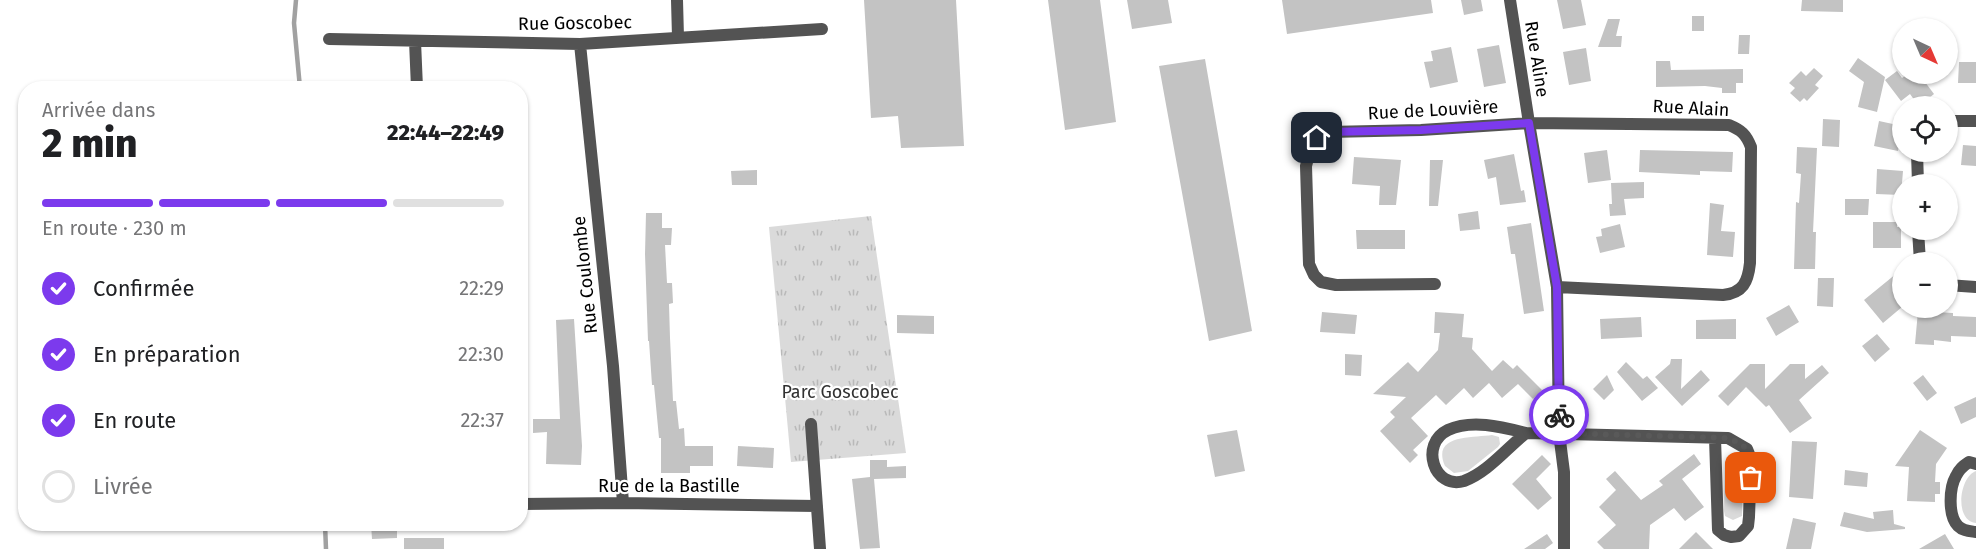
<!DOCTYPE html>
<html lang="fr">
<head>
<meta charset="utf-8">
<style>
  :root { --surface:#fff; --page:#f6f6f6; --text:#202124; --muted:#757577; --line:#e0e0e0; --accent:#7c3aed }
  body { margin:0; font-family:"Fira Sans",sans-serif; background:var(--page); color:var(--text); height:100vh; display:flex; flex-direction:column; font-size:22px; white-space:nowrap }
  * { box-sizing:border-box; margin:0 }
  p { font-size:20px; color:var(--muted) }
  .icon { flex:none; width:33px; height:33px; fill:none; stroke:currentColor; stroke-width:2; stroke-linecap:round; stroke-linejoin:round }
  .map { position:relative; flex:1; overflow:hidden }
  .details { position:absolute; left:18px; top:81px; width:510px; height:450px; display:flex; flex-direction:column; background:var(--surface); border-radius:24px; box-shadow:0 2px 4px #0004 }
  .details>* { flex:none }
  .needle { width:39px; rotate:136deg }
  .buttons { position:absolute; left:1892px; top:18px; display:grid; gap:12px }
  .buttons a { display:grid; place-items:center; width:66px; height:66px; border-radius:50%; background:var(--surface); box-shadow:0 2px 4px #0004; font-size:30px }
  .pin { position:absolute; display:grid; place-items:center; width:51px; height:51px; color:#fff; margin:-26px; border-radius:12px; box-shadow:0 3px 9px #0006 }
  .courier { position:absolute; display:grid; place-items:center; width:60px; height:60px; margin:-30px; border:4px solid #7c3aed; border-radius:50%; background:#fff; color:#222; box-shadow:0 2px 8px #0007 }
  .headline em { font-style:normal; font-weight:800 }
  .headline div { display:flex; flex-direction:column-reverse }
  .headline { display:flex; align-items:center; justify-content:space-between; height:102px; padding:0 24px }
  h1 { font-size:39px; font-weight:800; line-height:45px }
  .bar { display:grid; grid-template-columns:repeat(4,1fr); gap:9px 6px; align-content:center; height:72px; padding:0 24px }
  .bar i { height:8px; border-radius:4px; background:var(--line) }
  .bar .current { background:var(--accent) }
  .bar p { grid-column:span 4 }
  ol { padding:0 24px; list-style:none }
  li { display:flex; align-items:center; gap:18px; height:66px }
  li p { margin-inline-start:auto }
  li .icon { padding:6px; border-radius:50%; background:var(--accent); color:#fff; stroke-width:4 }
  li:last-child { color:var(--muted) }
  li i { width:33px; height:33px; border:3px solid var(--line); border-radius:50% }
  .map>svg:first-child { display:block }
  .green { fill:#dadada }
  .park { fill:url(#park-tufts) }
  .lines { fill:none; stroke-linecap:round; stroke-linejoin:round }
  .stream { stroke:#a1a1a1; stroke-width:4.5 }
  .building { fill:#c3c3c3 }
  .street { stroke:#535353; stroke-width:12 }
  .done { stroke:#595959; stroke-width:6; stroke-dasharray:0 10.8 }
  .route { stroke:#7c3aed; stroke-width:8 }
  .labels { text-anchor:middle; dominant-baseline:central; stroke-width:4.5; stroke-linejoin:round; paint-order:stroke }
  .street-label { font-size:18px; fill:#000; stroke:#fff }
  .park-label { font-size:18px; fill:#313131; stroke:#fff }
</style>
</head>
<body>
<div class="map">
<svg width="1976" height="549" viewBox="0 0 1976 549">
  <defs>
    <pattern id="park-tufts" width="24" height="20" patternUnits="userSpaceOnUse" patternTransform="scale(1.5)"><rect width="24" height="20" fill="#dadada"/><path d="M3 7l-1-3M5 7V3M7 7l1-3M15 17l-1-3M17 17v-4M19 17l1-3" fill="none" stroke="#b9b9b9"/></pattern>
  </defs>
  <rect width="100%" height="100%" fill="#fff"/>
  <path class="green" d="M1492,435l7,2 1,7 -2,3 -30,24 -14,2 -9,-7c-14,-32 28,-28 47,-31z
    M1732,456l10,4v56l-9,4 -8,-4 -1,-5 1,-49z
    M1976,471v52c-22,-2 -17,-46 0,-52z"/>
  <path class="park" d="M871,216l35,237 -115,9 -22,-235z"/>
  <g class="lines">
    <path class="stream" d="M296,0l-2,23 6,65
      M325,524l1,25"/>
  </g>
  <path class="building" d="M864,0h92l8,146 -63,2 -3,-32 -27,2z
    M1048,0h52l16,122 -51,8z
    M1127,0h41l4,23 -40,6z
    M1282,0h149l2,13 -146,21z
    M1461,0h20l2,11 -19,4z
    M1557,0h24l5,25 -23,4z
    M1802,0h41v12l-42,-1z
    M1692,16h12v15h-12z
    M1608,19h12l-4,17h6l-1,11h-23z
    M1739,35h11l-1,19h-11z
    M1499,45l7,38 -22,4 -7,-38z
    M1451,47l7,35 -28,6 -6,-26 9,-1 -2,-10z
    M1586,48l5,33 -22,4 -6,-33z
    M1858,58l27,19 -8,35 -19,-5 6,-25 -15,-11z
    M1205,59l47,272 -43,10 -50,-275z
    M1656,61h14l1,9 72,-1v14h-7v10h-14v-5l-17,-2 -49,1z
    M1959,62h17v21h-18z
    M1814,68l9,8 -8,9 4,3 -12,13 -3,-3 -4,4 -10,-9 5,-5 -6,-5 12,-12 5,5z
    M1897,71l5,7 6,-4h11l15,20 -10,8 -3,-5 -6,4 -5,-7 -9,7 -16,-21z
    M1823,119l17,1 -1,27 -17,-1z
    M1879,121l23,5 -4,25 -24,-5z
    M1963,145l13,1v20l-15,-1z
    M1797,147l20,1 -4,84h3l-1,37h-21l2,-67 3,1 2,-29 -5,-1z
    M1607,150l4,30 -23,3 -4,-30z
    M1640,150l93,2 -1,20 -32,-1v4l-61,-3z
    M1514,154l7,37 3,-1 2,12 -26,3 -4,-28 -8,2 -4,-19z
    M1354,157l47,3 -5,45h-17l1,-19 -28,-2z
    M1430,160h13l-5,46h-9z
    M1877,169l26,2 -2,24 -25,-1z
    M757,170v15h-25l-1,-14z
    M1644,182v16l-20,1 2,16 -16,1 -1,-12h3l-1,-21z
    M1845,199h24l-1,16h-23z
    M1710,203l14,2 -3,26 14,1 -2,25 -26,-2z
    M1478,211l2,18 -20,2 -2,-17z
    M646,213h16v15h10l-1,17h-6l2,38h5l1,20 -4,1 1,34 3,63h3l3,28 5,-1 1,18h28v20h-23v7h-29v-35h-2l-5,-53h-2l-3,-44h-1l-3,-87z
    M1873,222h24v5h4v21h-28z
    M1531,223l13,88 -20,3 -9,-60h-4l-4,-27z
    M1620,224l5,23 -25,6 -4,-16 6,-1 -1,-7z
    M1356,230h49v19h-48z
    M1902,269v38l-19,16 -19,-23z
    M1818,278h16l-1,29 -16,-1z
    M1789,305l10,17 -23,14 -10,-18z
    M1918,311l35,2v3l23,1v20l-25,-1v6l-17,-2v5l-19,-1z
    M1322,312l35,3 -2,19 -35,-2z
    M1435,312l29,2 -2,23 11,1 -1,11 20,22 11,-11 10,9 4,-4 25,25 -9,9 -15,-15 -16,14 -13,-15 -16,15 -9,-10 -18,17 -10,-10 -25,23 17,18 -15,14 5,5 -8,8 -30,-32 15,-14 -5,-5 16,-15 -33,-3 35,-32 10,10 20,-22 2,-17h-6z
    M897,315l37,1v18l-37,-1z
    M1641,317l1,20 -41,2 -1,-20z
    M574,319l8,127 -1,19 -35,-1 1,-32 -14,1v-14h27l-4,-99z
    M1736,319v20h-40v-19z
    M1877,334l13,15 -15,13 -13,-16z
    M1345,354l17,1 -1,21 -16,-1z
    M1671,359h11l-1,30 20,-19 9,10 -28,26 -27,-29 15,-13z
    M1626,362l17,17 4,-3 11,12 -16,13 -25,-29z
    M1750,364h15v25l25,-25h15v15l17,-14 7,8 -30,27 13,18 -22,15 -21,-28 -3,2 -20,-20 -18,19 -10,-10z
    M1607,375l7,15 -10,10 -11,-11z
    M1923,375l14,18 -10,8 -14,-18z
    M1976,397v20l-15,7 -7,-17z
    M1237,430l8,41 -30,6 -8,-42z
    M1920,430l27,18 -11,16 -1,18h5v12h-5v8l-28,-1 2,-34 -14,-1z
    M1792,441l25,1 -4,57 -24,-2z
    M738,446l36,2 -1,20 -36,-2z
    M1694,454l7,10 -19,15 22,28 -19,14 -11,-13 -24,17 -1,24h-45l-7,-7 19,-17 -17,-18 17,-17 -10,-11 9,-8 26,29 22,-15 -4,-4z
    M1542,455l9,9 -15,15 16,19 -14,12 -26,-26z
    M870,460h17v7l19,-1v12l-32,1 6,69 -20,1 -8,-70 18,-2z
    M1845,470l23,3 -1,14 -23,-2z
    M1893,510l1,14 11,3v2l-38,3 -27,-6 4,-14 30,7 -1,-7z
    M1793,518l23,5 -5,26h-25z
    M371,524h26v14l-25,1z
    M1696,532l17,17h-34z
    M1547,534l6,9 -8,6h-21z
    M1945,534l9,15h-35z
    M404,538h40v11h-40z"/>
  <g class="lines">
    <path class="street" d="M677,0l1,37
      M329,39l251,5 242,-15
      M415,41l2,47
      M580,44l33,322 10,137
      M1947,121h29
      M1917,152l1,32
      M1918,230l2,32
      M1435,284l-99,1 -15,-3 -7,-7 -5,-11 -3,-98 4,-16 7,-12 11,-6 93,-2 108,-7 -19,-123
      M1947,285l29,2
      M1557,287l166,8c20,-2 25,-13 27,-32l1,-116c-5,-13 -10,-17 -22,-22l-200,-2 28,164 2,146 5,39v77
      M811,424l9,125
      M1526,433c-19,15 -39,40 -62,48 -30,9 -45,-37 -16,-51 24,-11 54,-3 78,3l202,5 19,11 4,10 -2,58 -1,9 -9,10 -8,1 -7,-2 -6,-5 -3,-92
      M1976,464l-7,-2c-6,4 -10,7 -13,14 -7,12 -8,40 2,50 5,5 11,5 18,6
      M520,504l103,-1 194,3"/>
  </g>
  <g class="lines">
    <path class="done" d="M1559,415v18l169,5c23,9 24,17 23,40"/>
    <path class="route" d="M1317,138l11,-6 93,-2 108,-7 28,164 2,128"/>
  </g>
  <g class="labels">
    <g class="street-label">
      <text transform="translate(575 23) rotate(-1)">Rue Goscobec</text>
      <text transform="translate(1537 59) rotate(81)">Rue Aline</text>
      <text transform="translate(1691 108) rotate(3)">Rue Alain</text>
      <text transform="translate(1433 110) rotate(-3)">Rue de Louvière</text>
      <text transform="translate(585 275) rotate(-96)">Rue Coulombe</text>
      <text x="669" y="486">Rue de la Bastille</text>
    </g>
    <g class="park-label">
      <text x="840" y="392">Parc Goscobec</text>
    </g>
  </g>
</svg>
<div class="buttons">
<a><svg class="needle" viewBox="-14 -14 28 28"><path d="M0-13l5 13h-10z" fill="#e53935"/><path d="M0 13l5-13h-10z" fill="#757577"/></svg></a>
<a><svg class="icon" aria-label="locate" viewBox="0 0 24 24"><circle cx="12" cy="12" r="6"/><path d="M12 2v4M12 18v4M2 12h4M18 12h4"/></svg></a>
<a>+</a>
<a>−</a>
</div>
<div class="pin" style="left:1751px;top:478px;background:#ea580c"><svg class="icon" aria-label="bag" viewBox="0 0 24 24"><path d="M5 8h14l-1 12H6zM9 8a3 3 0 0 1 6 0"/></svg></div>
<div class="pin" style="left:1317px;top:138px;background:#1f2937"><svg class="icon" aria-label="home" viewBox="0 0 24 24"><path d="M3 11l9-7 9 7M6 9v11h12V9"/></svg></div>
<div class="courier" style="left:1559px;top:415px"><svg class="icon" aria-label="bike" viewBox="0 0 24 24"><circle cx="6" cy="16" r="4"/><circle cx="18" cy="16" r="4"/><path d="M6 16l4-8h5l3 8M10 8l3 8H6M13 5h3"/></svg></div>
<section class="details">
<div class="headline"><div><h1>2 min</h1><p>Arrivée dans</p></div><em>22:44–22:49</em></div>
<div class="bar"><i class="current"></i><i class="current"></i><i class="current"></i><i></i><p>En route · 230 m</p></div>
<ol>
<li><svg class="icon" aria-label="check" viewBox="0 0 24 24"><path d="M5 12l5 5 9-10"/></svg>Confirmée<p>22:29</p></li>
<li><svg class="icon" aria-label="check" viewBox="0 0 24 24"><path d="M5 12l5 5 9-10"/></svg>En préparation<p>22:30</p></li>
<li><svg class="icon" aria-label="check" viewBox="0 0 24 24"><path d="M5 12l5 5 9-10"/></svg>En route<p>22:37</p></li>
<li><i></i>Livrée</li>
</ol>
</section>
</div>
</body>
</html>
